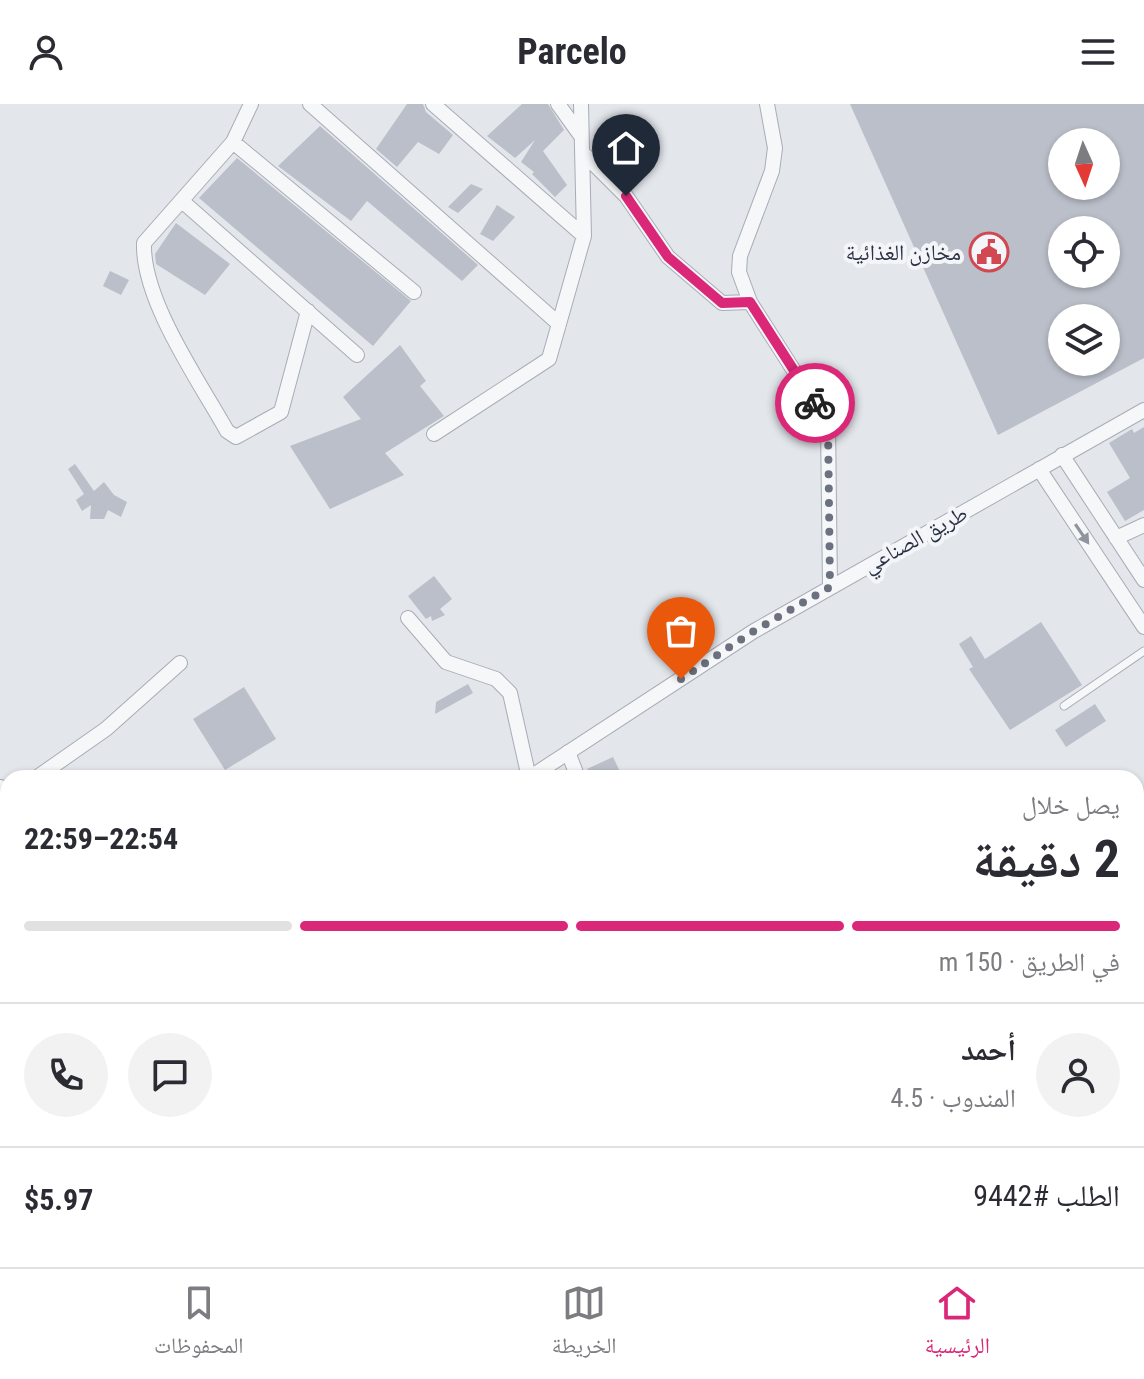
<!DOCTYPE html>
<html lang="ar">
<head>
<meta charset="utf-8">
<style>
  :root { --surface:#fff; --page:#f2f2f3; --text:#2b2b33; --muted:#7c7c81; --line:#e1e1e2; --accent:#db2777 }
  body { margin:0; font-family:"Roboto Condensed","Noto Naskh Arabic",sans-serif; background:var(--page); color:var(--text); direction:rtl; height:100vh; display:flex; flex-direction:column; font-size:30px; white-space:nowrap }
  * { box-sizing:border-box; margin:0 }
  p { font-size:26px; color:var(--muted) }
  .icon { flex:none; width:44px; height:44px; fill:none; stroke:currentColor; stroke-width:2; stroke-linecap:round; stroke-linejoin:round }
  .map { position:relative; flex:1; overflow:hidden; direction:ltr }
  .details { position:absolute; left:0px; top:666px; width:1144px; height:498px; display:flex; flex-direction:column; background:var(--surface); border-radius:24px 24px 0 0; box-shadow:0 2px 6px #0004; direction:rtl }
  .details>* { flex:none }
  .needle { width:52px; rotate:177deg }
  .fabs { position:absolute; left:1048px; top:24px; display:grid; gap:16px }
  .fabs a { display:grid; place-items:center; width:72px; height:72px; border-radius:50%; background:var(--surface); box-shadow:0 2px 6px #0004; font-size:40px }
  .pin { position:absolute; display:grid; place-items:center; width:68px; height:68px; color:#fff; margin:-82px -34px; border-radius:50% 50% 50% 0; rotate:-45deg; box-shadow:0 0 8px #0007 }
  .pin .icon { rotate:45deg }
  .courier { position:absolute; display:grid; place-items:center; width:80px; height:80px; margin:-40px; border:6px solid #db2777; border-radius:50%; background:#fff; color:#222; box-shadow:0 2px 10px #0007 }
  .overview em { font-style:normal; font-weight:700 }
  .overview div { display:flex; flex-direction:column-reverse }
  .overview { display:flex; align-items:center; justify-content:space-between; height:136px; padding:0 24px }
  h1 { font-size:52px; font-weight:700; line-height:60px }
  .bar { display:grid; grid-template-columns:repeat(4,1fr); gap:12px 8px; align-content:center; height:96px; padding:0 24px }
  .bar i { height:10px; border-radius:6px; background:var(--line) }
  .bar .active { background:var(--accent) }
  .bar p { grid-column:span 4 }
  .line { display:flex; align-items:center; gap:20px; padding:0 24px; border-top:2px solid var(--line) }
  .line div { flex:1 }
  .round { display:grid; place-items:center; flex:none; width:84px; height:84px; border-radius:42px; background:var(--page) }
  header { display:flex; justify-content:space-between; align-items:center; height:104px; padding:0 24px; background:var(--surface); font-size:36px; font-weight:700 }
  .dock { display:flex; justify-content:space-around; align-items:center; height:112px; border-top:2px solid var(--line); background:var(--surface); font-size:22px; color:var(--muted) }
  .dock a { display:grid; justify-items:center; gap:4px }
  .dock .active { color:var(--accent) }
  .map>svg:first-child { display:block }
  .green { fill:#c7d5c4 }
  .building { fill:#babfc9; fill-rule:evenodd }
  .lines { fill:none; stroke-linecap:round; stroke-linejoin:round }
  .lane-casing { stroke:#a8acb6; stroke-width:9 }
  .street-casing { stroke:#a8acb6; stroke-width:16 }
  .secondary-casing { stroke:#a8acb6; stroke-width:22 }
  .primary-casing { stroke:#a2a9b7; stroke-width:24 }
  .lane { stroke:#f6f7f9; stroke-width:7 }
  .street { stroke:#f6f7f9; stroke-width:14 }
  .secondary { stroke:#fff; stroke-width:20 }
  .primary { stroke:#fff; stroke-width:22 }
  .oneway { fill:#90949e }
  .done { stroke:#6b717e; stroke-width:8; stroke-dasharray:0 14.4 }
  .route { stroke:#db2777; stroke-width:10 }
  .labels { text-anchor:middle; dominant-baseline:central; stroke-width:8; stroke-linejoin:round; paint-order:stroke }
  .poi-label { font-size:22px; fill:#2a3244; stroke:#f3f5f9; text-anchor:end }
  .street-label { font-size:22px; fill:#2a3244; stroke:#f3f5f9 }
</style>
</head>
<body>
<header><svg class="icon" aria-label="menu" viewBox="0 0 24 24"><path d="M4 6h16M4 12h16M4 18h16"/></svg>Parcelo<svg class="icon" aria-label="person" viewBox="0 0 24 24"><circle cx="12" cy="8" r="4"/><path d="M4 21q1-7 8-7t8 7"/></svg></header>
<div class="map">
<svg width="1144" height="1163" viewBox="0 0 1144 1163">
  <rect width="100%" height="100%" fill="#e3e6eb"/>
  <path class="green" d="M64,1156h99l-11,7h-99z"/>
  <path class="building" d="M407,0h16l3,8 27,23 -14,19 -21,-12 -21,25 -21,-18z
    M522,0h26l16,26 -21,21 24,34 -12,12 -23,-23 2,-2 -13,-10 14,-22 -20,18 -28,-22z
    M850,0h294v254l-146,77zM1062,38h44v44h-44zM1062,126h44v44h-44zM1062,214h44v44h-44z
    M320,22l158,139 -16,16 -95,-80 -16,20 -73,-55z
    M237,54l174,143 -38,45 -174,-148z
    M471,80l12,5 -25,24 -10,-6z
    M497,101l18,12 -22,24 -13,-7z
    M176,119l54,41 -25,31 -49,-31 -1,-10z
    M110,167l19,9 -8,15 -18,-9z
    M400,241l26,36 -6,5 24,30 -59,37 19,22 -74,34 -40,-63 71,-27 -18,-22z
    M1144,323v83l-19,11 -18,-29 23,-14 -21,-35 23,-14 2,4z
    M75,360l19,27 10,-9 10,13 13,7 -6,15 -13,-7 -4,9h-14l1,-14 -9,6 -6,-11 8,-6 -16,-25z
    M434,472l18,23 -12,10 5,6 -13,6 -1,-5 -5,3 -18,-23z
    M1041,518l41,63 -72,45 -41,-61 4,-2 -14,-23 12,-8 14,23z
    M468,580l5,9 -38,21 1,-12z
    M244,583l32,52 -51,31 -32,-51z
    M1095,600l11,17 -40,26 -11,-17z
    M613,653l10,21h-32l-4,-9z"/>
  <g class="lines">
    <g class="lane-casing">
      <path id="lane" d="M1064,602l80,-55
        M414,1156l4,7"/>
    </g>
    <g class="street-casing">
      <path id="street" d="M251,0l-18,38 -89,101c-2,57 55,138 83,188l9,6 45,-25 27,-101
        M310,0l249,220
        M433,0l151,132
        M558,0l23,32
        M767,0l8,44 -3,23 -32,85 -1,16 11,30 78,122 2,163
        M233,38l181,150
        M582,48l44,44 42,61 54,46 28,-1
        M182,97l175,154
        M434,330l115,-75 35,-123 -3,-132
        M1062,351l82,125
        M1039,365l105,158
        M1116,434l28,-13
        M408,514l38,44 50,17 14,14 19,85
        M568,648l10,26
        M36,674l70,-49 74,-66
        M529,674l225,-147 390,-221
        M0,807l8,-5
        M0,905l8,-5
        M0,1017l8,-5
        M0,1130l8,-6
        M871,1156l5,7
        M202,1163l11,-7"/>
    </g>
    <g class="secondary-casing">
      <path id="secondary" d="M0,1158l8,-5
        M57,1163l11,-7"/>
    </g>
    <g class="primary-casing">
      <path id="primary" d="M0,687l8,12
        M0,726l8,13
        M272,1156l4,7
        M301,1156l5,7"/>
    </g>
    <use href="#lane" class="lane"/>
    <use href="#street" class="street"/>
    <use href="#secondary" class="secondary"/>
    <use href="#primary" class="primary"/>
  </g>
  <defs><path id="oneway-solid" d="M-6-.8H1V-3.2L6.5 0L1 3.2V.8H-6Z" transform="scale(2)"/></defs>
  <use class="oneway" href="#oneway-solid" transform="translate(1082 430) rotate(56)"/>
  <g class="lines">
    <path class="done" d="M681,575l73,-48 76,-44 -2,-163 -13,-21"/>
    <path class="route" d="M626,92l42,61 54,46 28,-1 65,101"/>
  </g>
  <defs>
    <g id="civic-ring" transform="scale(2)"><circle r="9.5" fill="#f3f5f9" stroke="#d14853" stroke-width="1.5"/><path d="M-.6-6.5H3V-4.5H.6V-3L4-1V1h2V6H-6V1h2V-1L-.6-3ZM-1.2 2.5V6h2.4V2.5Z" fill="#d14853"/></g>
  </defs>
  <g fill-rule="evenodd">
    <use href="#civic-ring" x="989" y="148"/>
  </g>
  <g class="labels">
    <g class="poi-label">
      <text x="961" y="148">مخازن الغذائية</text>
    </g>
    <g class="street-label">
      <text transform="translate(915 435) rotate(-29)">طريق الصناعي</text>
    </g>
  </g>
</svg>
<div class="fabs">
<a><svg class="needle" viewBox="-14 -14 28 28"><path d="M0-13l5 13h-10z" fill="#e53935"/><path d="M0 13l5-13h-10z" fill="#7c7c81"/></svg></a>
<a><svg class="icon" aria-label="locate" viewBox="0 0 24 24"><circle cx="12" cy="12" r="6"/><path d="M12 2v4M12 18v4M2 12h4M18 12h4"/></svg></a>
<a><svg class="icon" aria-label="layers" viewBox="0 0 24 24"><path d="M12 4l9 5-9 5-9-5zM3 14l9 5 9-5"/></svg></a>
</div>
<div class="pin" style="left:681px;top:575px;background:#ea580c"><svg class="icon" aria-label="bag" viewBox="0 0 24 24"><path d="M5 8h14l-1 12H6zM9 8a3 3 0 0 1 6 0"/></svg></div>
<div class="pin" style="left:626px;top:92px;background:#1f2937"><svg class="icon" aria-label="home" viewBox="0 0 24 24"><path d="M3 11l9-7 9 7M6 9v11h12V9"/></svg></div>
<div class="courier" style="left:815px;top:299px"><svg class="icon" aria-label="bike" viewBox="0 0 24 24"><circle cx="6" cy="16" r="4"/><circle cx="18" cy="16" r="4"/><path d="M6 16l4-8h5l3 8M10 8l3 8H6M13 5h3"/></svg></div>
<section class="details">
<div class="overview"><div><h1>2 دقيقة</h1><p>يصل خلال</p></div><em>22:54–22:59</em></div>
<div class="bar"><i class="active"></i><i class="active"></i><i class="active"></i><i></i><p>في الطريق · 150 m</p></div>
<div class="line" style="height:144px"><a class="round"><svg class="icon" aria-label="person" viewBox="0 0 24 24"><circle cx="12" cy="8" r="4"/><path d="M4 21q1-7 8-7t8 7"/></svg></a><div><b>أحمد</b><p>المندوب · 4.5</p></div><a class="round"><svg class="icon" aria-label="chat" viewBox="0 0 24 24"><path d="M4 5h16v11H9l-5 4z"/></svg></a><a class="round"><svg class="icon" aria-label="phone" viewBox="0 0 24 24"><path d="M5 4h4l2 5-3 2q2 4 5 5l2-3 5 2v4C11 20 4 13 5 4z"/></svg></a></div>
<div class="line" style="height:104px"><div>الطلب #9442</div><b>$5.97</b></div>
</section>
</div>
<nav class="dock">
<a class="active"><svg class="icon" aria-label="home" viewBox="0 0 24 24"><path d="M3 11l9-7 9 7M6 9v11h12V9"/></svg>الرئيسية</a>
<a><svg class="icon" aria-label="map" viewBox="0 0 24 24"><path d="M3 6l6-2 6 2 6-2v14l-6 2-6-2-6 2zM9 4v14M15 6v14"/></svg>الخريطة</a>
<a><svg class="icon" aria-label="saved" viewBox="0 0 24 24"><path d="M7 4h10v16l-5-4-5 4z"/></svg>المحفوظات</a>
</nav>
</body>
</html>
